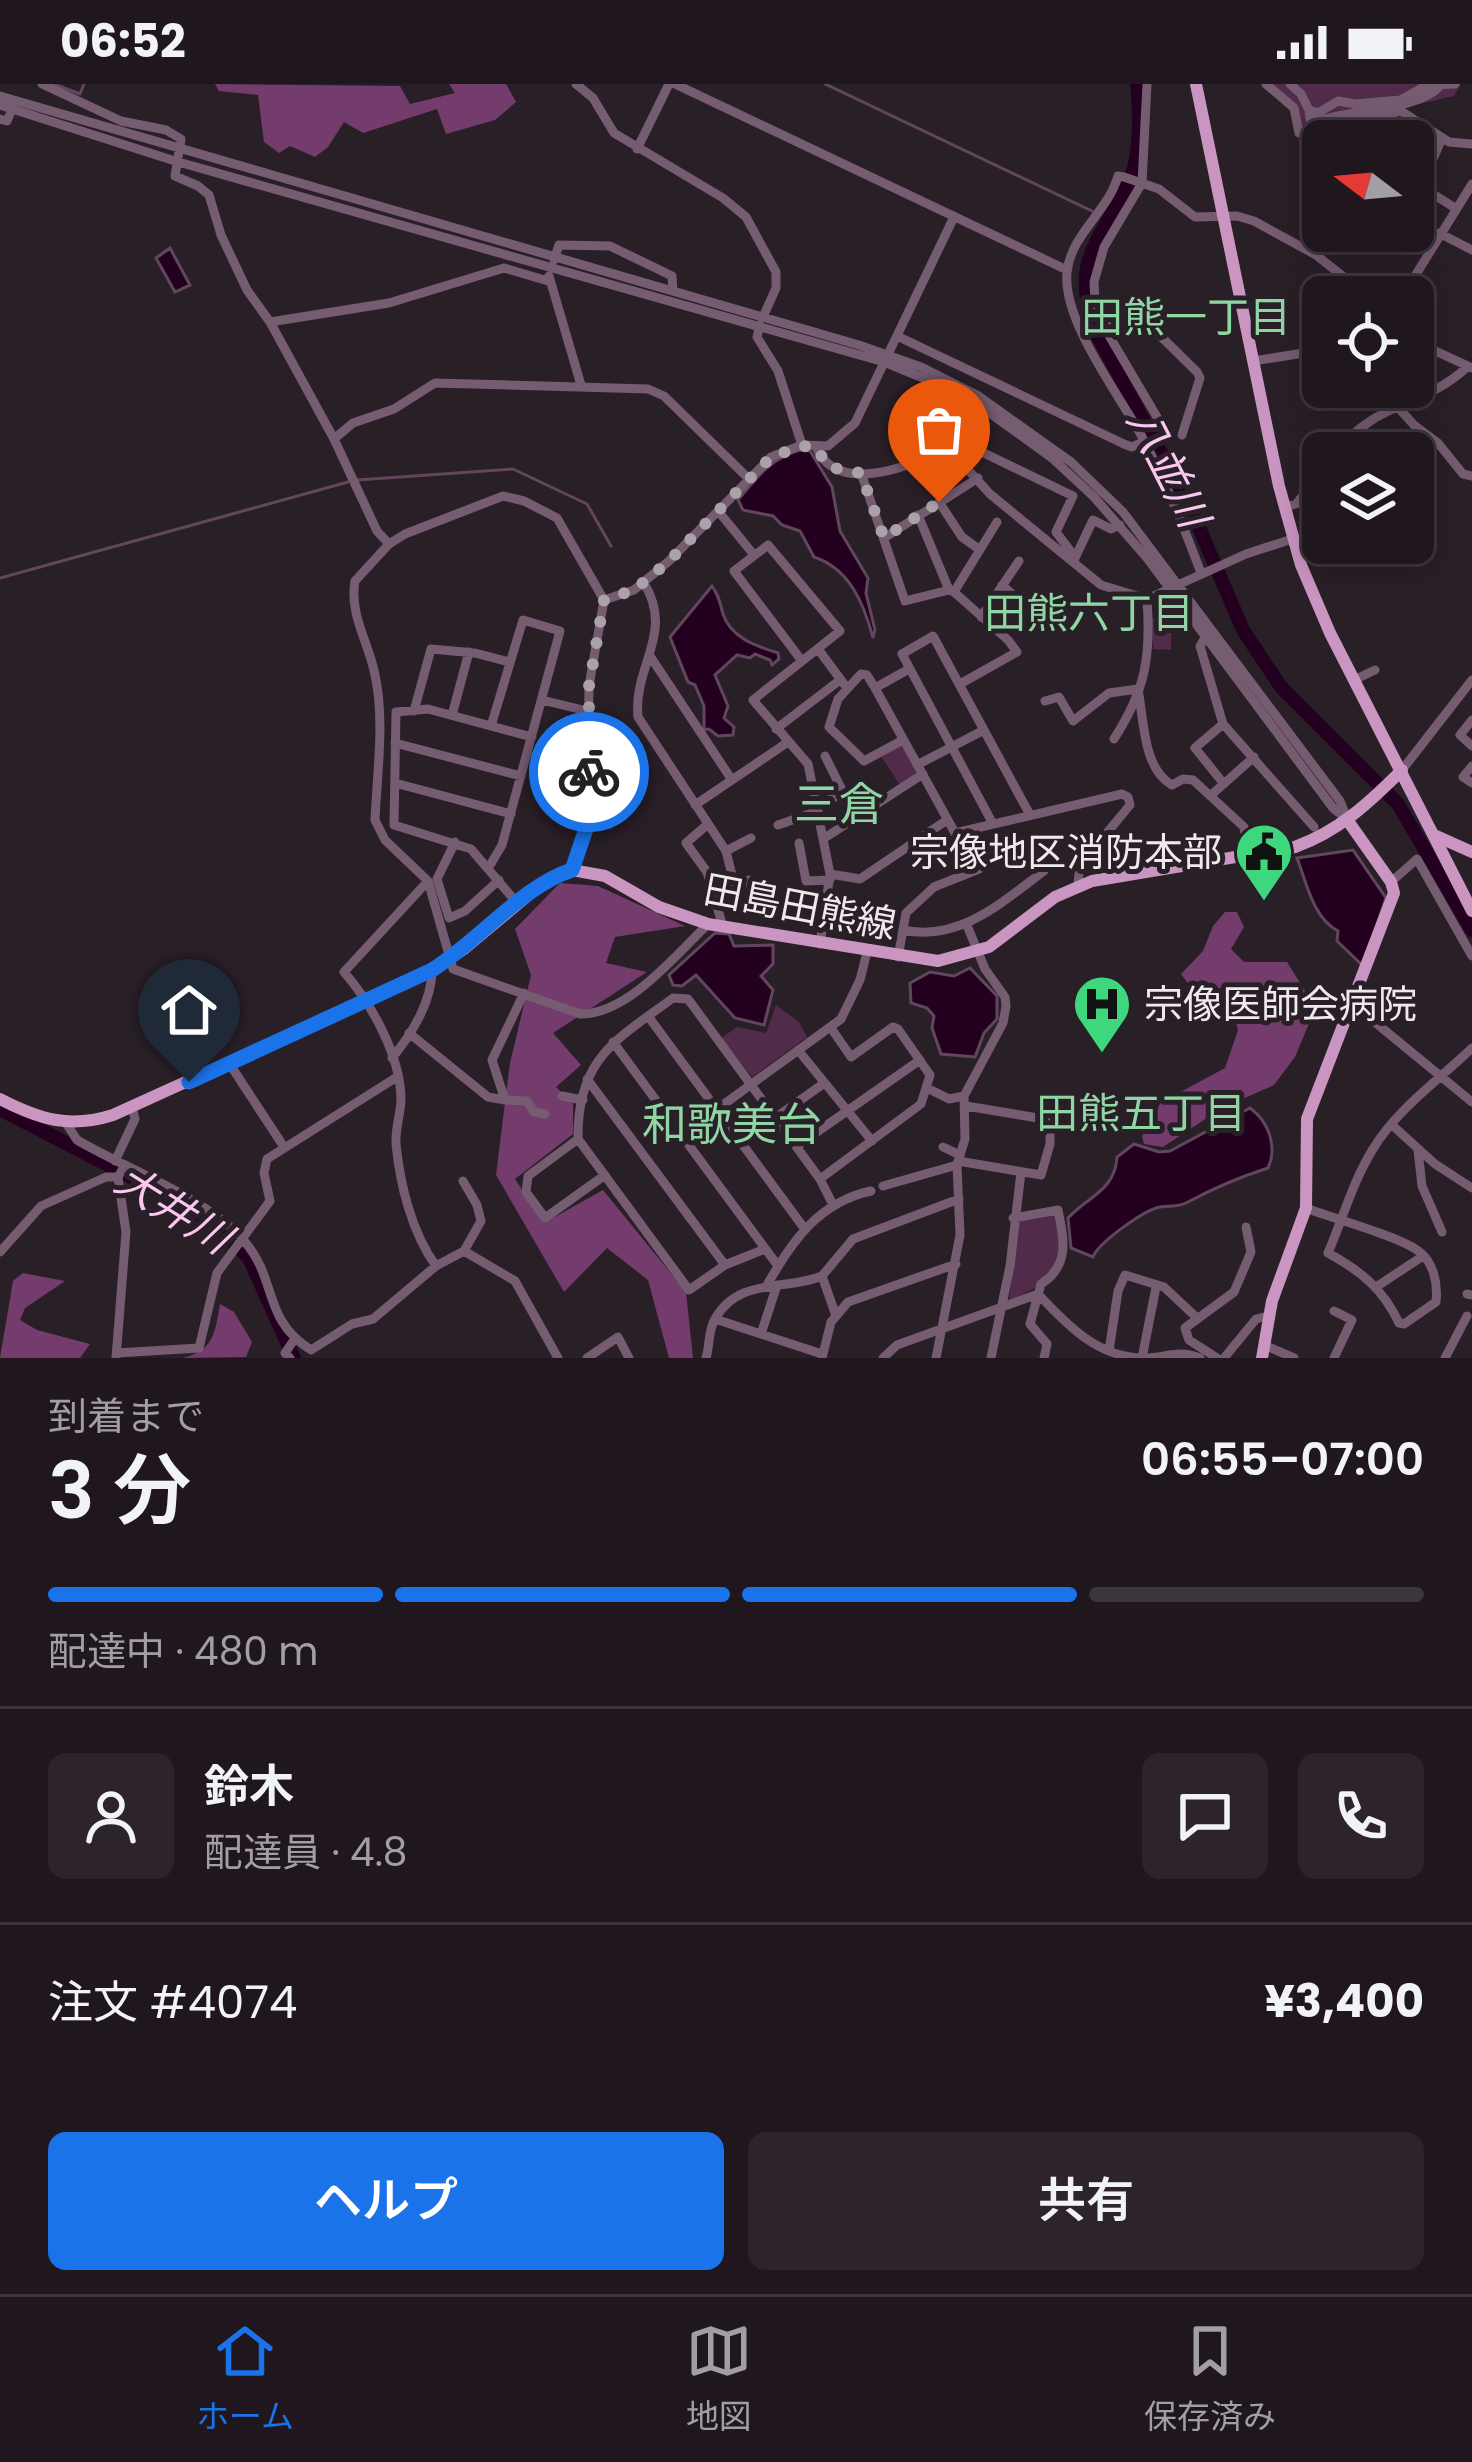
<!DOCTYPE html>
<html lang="ja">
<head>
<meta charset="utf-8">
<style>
  :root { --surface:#1f171d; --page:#2c242a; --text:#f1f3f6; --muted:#a19fa4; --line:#3c363b; --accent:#1a73e8 }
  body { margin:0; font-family:Poppins,"Noto Sans JP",sans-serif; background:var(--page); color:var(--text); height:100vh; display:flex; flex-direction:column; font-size:45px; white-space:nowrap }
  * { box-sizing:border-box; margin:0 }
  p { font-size:39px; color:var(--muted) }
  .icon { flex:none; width:66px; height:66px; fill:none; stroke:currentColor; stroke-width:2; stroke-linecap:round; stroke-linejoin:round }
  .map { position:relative; height:1274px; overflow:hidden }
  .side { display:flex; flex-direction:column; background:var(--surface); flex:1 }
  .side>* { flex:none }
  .needle { width:78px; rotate:286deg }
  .controls { position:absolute; left:1302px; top:36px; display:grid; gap:24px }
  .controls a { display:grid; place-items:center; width:132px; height:132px; border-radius:18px; background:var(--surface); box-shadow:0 6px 30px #0003,0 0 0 3px var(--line); font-size:60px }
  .pin { position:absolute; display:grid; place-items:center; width:102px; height:102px; color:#fff; margin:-123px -51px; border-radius:50% 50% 50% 0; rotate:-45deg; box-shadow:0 0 12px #0007 }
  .pin .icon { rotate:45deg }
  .courier { position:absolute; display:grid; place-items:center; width:120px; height:120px; margin:-60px; border:9px solid #1a73e8; border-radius:50%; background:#fff; color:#222; box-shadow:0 3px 15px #0007 }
  .summary em { font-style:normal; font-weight:600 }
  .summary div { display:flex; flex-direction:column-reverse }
  .summary { display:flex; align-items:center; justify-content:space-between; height:204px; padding:0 48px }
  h1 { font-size:78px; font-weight:600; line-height:90px }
  .bar { display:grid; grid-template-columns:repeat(4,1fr); gap:18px 12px; align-content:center; height:144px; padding:0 48px }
  .bar i { height:15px; border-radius:9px; background:var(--line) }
  .bar .selected { background:var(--accent) }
  .bar p { grid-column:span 4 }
  .line { display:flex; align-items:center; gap:30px; padding:0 48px; border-top:3px solid var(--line) }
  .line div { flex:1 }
  .round { display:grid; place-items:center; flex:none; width:126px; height:126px; border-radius:18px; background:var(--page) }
  .cta { display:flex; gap:24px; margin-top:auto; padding:24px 48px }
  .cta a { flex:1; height:138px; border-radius:18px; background:var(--accent); color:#fff; font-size:48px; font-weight:600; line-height:138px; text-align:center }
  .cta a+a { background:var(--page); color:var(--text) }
  .status { display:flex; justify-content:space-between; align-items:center; height:84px; padding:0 60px; background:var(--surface); direction:ltr }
  .status svg { height:33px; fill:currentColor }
  .menu { display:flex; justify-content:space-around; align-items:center; height:168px; border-top:3px solid var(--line); background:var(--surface); font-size:33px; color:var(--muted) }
  .menu a { display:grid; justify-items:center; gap:6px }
  .menu .selected { color:var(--accent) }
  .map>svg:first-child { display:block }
  .green { fill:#502b4a }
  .forest { fill:#743c6c }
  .water { fill:#240020; stroke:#61465e; stroke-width:3 }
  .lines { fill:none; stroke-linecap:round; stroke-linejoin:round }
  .stream { stroke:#61465e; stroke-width:3 }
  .river { stroke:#240020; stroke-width:14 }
  .minor { stroke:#765c71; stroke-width:9 }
  .major { stroke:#ca95c1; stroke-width:12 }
  .done { stroke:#aaa2a8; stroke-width:12; stroke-dasharray:0 21.6 }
  .route { stroke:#1a73e8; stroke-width:15 }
  .labels { text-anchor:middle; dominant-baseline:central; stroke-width:10; stroke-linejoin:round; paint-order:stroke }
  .poi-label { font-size:39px; fill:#efe8ed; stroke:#291f27; text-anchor:end }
  .street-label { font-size:39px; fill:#efe8ed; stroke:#291f27 }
  .neighbourhood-label { font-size:42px; fill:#90d6a4; stroke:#291f27 }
  .water-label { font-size:42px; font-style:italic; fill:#fac7f0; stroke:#291f27 }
  .quarter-label { font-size:45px; fill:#90d6a4; stroke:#291f27 }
</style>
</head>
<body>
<div class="status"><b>06:52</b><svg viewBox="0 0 49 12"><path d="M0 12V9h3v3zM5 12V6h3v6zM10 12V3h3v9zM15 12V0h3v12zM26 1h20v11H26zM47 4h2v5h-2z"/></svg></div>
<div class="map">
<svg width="1472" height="1274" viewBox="0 0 1472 1274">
  <rect width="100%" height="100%" fill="#291f27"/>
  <path class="green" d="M1269,0h192l-7,12 -153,35 -5,-23z
    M1151,534h21l-1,32 -18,-1z
    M900,661h4l14,27 -18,13 -19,-29z
    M776,921l23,17 8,15 -55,40 -31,-39 16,-11 29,6z
    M1055,1130c10,48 2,68 -46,86l10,-81z"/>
  <path class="forest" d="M215,0l185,2 10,18 45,-11 -6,-9h57l10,18 -21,18 -49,14 -9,-25 -74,24 -19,-11 -16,25 -13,10 -25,-11 -11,7 -15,-11 -6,-47 -39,-4z
    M560,799l38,3 87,40 -70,11 -9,26 41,9 -94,61 28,32 -25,22 17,16v31l-58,45 29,44 59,-33 83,102 7,66h-24l-21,-78 -41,-32 -43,44 -68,-117 14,-112 21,-88 -16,-46z
    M1225,828h12l7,15 -13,22 13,13h43l23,37 3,15 -18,43 -21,28 -52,23 -59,39 -19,-3 -2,-8 10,-12 8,-21 65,-35 13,-38 -7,-25 -35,-11 -15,-20 22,-23 10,-25z
    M23,1189l42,8 -40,27 -5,12 17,10 53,14 -10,14h-80l13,-77z
    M220,1220l14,8 18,30 -6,15 -63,1c31,-8 32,-25 37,-54z"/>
  <path class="water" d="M170,164l20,37 -15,7 -19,-34z
    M800,366l10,1 22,36 8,44 28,47 -2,15 9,37 -2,8c-9,-34 -23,-69 -59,-81l-14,-26 -18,-6 -9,-9 -30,-6 -5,-10c18,-22 34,-43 62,-50z
    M712,502c7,10 8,17 11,28 8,24 33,32 55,39l1,6 -7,6 -2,-5 -15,-6 -5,4 -13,-3 -22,20 13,31 -4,12 10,9 -1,8 -15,1 -9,-7 -5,1v-24l-9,-21 -7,-3 -18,-45z
    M1353,766l33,48 -23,68 -26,-25 1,-10c-25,-13 -31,-47 -41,-73z
    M715,849l14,1 5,12 39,-1v19l-12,12 12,14 -9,35 -29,-7 -39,-43 -14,11 -9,-1 -4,-10z
    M970,884l27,28v23l-13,14 -9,24 -34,-3 -9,-26 2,-12 -7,-8 -16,-5 -1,-20 20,-11 24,4z
    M1250,1024c18,13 28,38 18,60 -28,9 -54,20 -80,34 -10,6 -18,3 -28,5 -16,3 -62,36 -67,50l-22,-9 -3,-30c20,-22 47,-27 49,-61l17,-13 25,8 11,-1z"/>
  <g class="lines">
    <path class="stream" d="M54,0l26,10 4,-10
      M825,0l267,127
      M357,396l156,-11 74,35 24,42
      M0,494l348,-96"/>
    <path class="river" d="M1137,0c3,27 4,70 -7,95 -28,62 -61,78 -35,152l94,173 54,126 38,57 117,117 74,126
      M0,1025l170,88 50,32 29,29 45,100"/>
    <path class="minor" d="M42,0l79,37 45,9 15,9 -6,37 23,10 11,9 12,40 26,55 23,32 64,117 43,92 12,13
      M576,0l17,14 21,35 109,65 23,19 30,55v16l-13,29
      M675,0l392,186
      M1147,0l-5,99 -38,64 -10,35 1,20 6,20 63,107
      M1266,0l28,24 5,25 102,-22 48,31 23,2
      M1290,0l11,10 8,16 9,3 20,-12 17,3 46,-4 26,-15 28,-1
      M0,12l859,249 62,22 56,28 94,67 52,50 217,289 8,20
      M0,21l175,56 709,201 51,21 56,31 61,44 42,39 53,61 186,250 11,9
      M1309,26l1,9 7,3c34,-14 101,-11 123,-36
      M0,35l7,2 5,-11
      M1440,59l-21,48 11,1 25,16
      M637,65l32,-65
      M1439,149l33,17
      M554,176l5,-15 51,1 62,30 1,15
      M549,192l32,109
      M1326,213l13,-22
      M1402,213l70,-113
      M270,238l119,-19 115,-35 44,13
      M1102,240l35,-11 60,59 3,6 -18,57
      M1310,240l13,-22
      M760,241l-3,12 21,34 24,74
      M1413,250l18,15 41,19
      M897,252l227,108 8,3 13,-6
      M1253,277l70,-11
      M1392,303l4,18 18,20 24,18 25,31 9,2
      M334,355l19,-16 41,-14 41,-26 213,6 16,7 84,82
      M957,356l116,56 -17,36 19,25
      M816,363c22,51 96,17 133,2l24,-46
      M949,365l41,45 111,91 46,14 99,-45 46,-15
      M1337,369c35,-51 90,-47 130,-86
      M861,389l44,128 44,-11 5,2 54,48 9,12 -57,32
      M939,418l23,35 18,13
      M1284,423l12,-3 27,-33
      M719,428l35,43
      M918,431l31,75
      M884,454l94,-60
      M1075,474l18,-38 18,9 9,-4
      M1201,489c-16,-43 -33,-86 -54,-127 -23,-46 -85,-122 -80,-174 4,-38 41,-60 51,-96l6,1 35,12 36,28 42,-1 17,5 62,34 53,42
      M644,499c31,51 -11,82 -6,134l88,134 8,32
      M1002,501l36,32
      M954,508l43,-70
      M604,516l30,-10 35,-29 102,-104 31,-12 26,1 27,-23 99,-206
      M981,533l38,-56
      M1206,552l-6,10 23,78 91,103
      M818,565l26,35
      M650,572l82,124
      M802,577l-68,-90 34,-26 72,86 -87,69 55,64 22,110 -10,70
      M1354,596l21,-10
      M875,604l34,-19
      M1138,605c6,31 5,80 34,96l11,-6 10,1 51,47 4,28
      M542,616l45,11
      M1045,617l14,-4 14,24 36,-28 29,-4
      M414,627l17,-62 44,4 34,9
      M452,631l17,-63
      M1472,636l-12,15 12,11
      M1223,640l-28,24 29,36
      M776,645l64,-49
      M1114,655c32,-50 37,-82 33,-140
      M903,656l-39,21 -35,-34 9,-28 23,-25 6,1 8,13 80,145 167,-39 6,3 2,8 -24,29 -17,12 -9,14 -2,25
      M395,659l126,33
      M917,681l67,-35
      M1472,682l-9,11 9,6
      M1402,686l70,-90
      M395,699l116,31
      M1210,712l44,-39
      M695,721l93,-63
      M817,723l26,-15 -18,-36
      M708,740l-22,19 21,29 16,55
      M993,740l-91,-170 31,-18 97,179
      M778,741l40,-14
      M823,755l100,-65
      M455,758l-18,37 12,39 16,-7 34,-31
      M799,759l7,38 24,-1
      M726,767l25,-13
      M489,783l13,-22 58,-214 -37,-11 -32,106
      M572,786l15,-44 2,-140 15,-86 -47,-82 -33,-17 -21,-5 -98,38 -16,10 -34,37c-6,34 14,62 20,94 10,46 2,98 0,145l10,20 43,41 25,88 127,45c47,1 96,-59 128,-90
      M830,790l30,5 87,-59
      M428,797l-84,91c27,31 56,83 57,126 0,15 -6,30 -5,46 4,41 16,89 40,122
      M1391,798l26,-23 55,97
      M711,806l37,-10 10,29
      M517,819l-46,-54 -77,-24 2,-113 32,-3 104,28
      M898,873l8,-44 28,-26 45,-18 32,-22 17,1 16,23c-43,32 -85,71 -141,59
      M1354,921l118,97
      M648,932l156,212
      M409,949l79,64 17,3 -13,-40 32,-67
      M613,958l165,224
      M798,966l74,91
      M392,974c20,-24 40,-57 40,-88
      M229,979l55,84
      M587,995l138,186
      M927,1004l22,11 15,-3
      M562,1012l21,4
      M505,1016l22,1 7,11 11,2
      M716,1026l125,-91 19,-39 7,-28
      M775,1034l48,-34
      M66,1039l11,17c51,30 129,57 168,102 33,39 17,77 66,108l41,-26 21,-5 63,-53 28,-15 51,30 43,77
      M1392,1041l43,39 37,24
      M578,1055l-50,37 -2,16 19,26 60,-43
      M797,1062l123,-86
      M943,1063l17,8
      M1418,1066l4,36 20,46
      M115,1077l20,-42 -3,-12
      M958,1077l83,14 9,-31v-24l-84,-14
      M820,1095l101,-75 9,-29 -32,-46 -5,-2 -42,30 -20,-29
      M463,1097l14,24 4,16 -17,30
      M883,1102l74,-21
      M1306,1124c28,11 89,27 111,42 17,11 21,34 19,52l-32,22 -5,-1c-16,-34 -38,-52 -71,-70 15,-35 25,-72 45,-104 23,-39 67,-70 99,-101
      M1013,1134l45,-8c6,29 12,56 -17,74l-11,40 17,20 -3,14
      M765,1165l-40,16 -36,25 -111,-151c-1,-81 38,-99 95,-141l15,1 132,180 13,26
      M0,1168l41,-46 65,-29h12
      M822,1192l13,37
      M767,1201c25,-44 52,-83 104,-94
      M1376,1203l47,-31
      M1038,1210c29,31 60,64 106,64 22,0 34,-9 56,0
      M1467,1210l5,1
      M1334,1227l18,9 -18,38
      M715,1235l107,35
      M761,1250l16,-49
      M1264,1261l30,13
      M1109,1267l9,-60 7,-16 39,12 32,30
      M117,1269l82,-5 18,-75 53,-72 -6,-28 3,-14 130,-82
      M116,1274l10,-126 -8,-55 7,-12
      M290,1274l-5,-5 9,-13
      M587,1274l31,-21 11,21
      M706,1274c4,-13 2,-28 9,-39 23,-42 71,-28 107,-43l31,-37 106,-40
      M822,1274l9,-36 17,-20 108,-38
      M883,1274l14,-13 141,-51
      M936,1274l24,-123 -3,-70 8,-26 -1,-43 39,-73 3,-17 -1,-9 -20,-28 -19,-46
      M991,1274l19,-92 11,-94
      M1142,1274l14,-71
      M1217,1274l-28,-18 -4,-12 49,-36 17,-40 -5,-25
      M1224,1274l32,-39 12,-3
      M1445,1274l22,-42"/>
    <path class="major" d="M1196,0l83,402 22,79 29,68 142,278
      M1434,751l38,17
      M0,1015c39,20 69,30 113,16l319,-145 32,-21 80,-67 28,-12 33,6 54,31 49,17 230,37 51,-14 66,-50 37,-16 203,-34c44,-16 74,-44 107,-77
      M1262,1274l10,-57 34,-93 1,-89 87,-226 -3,-11 -43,-61"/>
  </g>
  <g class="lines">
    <path class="done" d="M589,688v-86l15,-86 30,-10 35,-29 102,-104 31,-11 14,1 12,20 33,6 23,65 55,-36"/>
    <path class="route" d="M189,998l243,-112c47,-29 90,-84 140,-100l15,-44 2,-54"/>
  </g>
  <defs>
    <g id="civic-pin" transform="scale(3)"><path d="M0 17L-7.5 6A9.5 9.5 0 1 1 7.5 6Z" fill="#3fd77d" stroke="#291f27"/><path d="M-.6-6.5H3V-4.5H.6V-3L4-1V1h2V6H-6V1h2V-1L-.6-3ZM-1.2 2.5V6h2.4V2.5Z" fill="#111"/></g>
    <g id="hospital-pin" transform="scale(3)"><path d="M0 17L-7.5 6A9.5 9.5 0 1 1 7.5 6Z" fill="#3fd77d" stroke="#291f27"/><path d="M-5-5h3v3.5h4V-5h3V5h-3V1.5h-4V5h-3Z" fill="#111"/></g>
  </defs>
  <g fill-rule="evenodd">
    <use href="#civic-pin" x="1264" y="768"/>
    <use href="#hospital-pin" x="1102" y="920"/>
  </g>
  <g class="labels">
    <g class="poi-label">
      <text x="1222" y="768">宗像地区消防本部</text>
      <text x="1144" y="920" text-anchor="start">宗像医師会病院</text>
    </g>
    <g class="street-label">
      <text transform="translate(800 823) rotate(11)">田島田熊線</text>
    </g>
    <g class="neighbourhood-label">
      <text x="1186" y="233">田熊一丁目</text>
      <text x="1089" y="529">田熊六丁目</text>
      <text x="1141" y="1029">田熊五丁目</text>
    </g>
    <g class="water-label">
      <text transform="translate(1168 384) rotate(63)">八並川</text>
      <text transform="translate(173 1125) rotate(32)">大井川</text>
    </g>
    <g class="quarter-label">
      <text x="839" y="720">三倉</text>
      <text x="732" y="1040">和歌美台</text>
    </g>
  </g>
</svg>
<div class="controls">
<a><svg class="needle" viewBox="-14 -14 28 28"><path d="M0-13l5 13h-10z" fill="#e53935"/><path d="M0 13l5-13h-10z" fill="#a19fa4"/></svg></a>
<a><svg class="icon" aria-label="locate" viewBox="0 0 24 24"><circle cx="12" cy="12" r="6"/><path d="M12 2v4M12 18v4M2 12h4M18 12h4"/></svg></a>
<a><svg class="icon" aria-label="layers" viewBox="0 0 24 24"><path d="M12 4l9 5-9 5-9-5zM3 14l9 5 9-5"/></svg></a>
</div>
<div class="pin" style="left:939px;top:418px;background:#ea580c"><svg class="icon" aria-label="bag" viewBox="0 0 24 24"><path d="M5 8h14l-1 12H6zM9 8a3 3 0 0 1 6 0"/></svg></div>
<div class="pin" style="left:189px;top:998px;background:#1f2937"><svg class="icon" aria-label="home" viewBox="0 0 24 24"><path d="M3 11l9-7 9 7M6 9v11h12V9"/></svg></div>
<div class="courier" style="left:589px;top:688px"><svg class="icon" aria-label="bike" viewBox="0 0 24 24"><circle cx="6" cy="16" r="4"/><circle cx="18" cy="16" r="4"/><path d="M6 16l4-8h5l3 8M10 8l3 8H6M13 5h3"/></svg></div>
</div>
<section class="side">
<div class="summary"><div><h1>3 分</h1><p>到着まで</p></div><em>06:55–07:00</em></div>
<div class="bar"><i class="selected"></i><i class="selected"></i><i class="selected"></i><i></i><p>配達中 · 480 m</p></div>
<div class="line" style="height:216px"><a class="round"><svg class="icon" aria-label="person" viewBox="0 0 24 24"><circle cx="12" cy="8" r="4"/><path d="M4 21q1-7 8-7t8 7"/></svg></a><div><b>鈴木</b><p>配達員 · 4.8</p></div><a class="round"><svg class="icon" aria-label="chat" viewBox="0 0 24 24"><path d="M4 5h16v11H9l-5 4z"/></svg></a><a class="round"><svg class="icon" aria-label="phone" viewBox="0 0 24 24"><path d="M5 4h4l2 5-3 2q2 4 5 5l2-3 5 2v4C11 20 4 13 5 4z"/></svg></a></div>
<div class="line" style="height:156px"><div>注文 #4074</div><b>¥3,400</b></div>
<div class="cta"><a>ヘルプ</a><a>共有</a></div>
</section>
<nav class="menu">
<a class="selected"><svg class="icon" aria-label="home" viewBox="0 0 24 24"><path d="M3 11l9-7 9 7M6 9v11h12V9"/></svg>ホーム</a>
<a><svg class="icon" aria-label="map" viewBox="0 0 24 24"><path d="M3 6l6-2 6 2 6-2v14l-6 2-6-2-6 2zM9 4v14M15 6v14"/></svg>地図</a>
<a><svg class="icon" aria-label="saved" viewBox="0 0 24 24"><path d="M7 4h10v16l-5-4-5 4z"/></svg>保存済み</a>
</nav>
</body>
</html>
